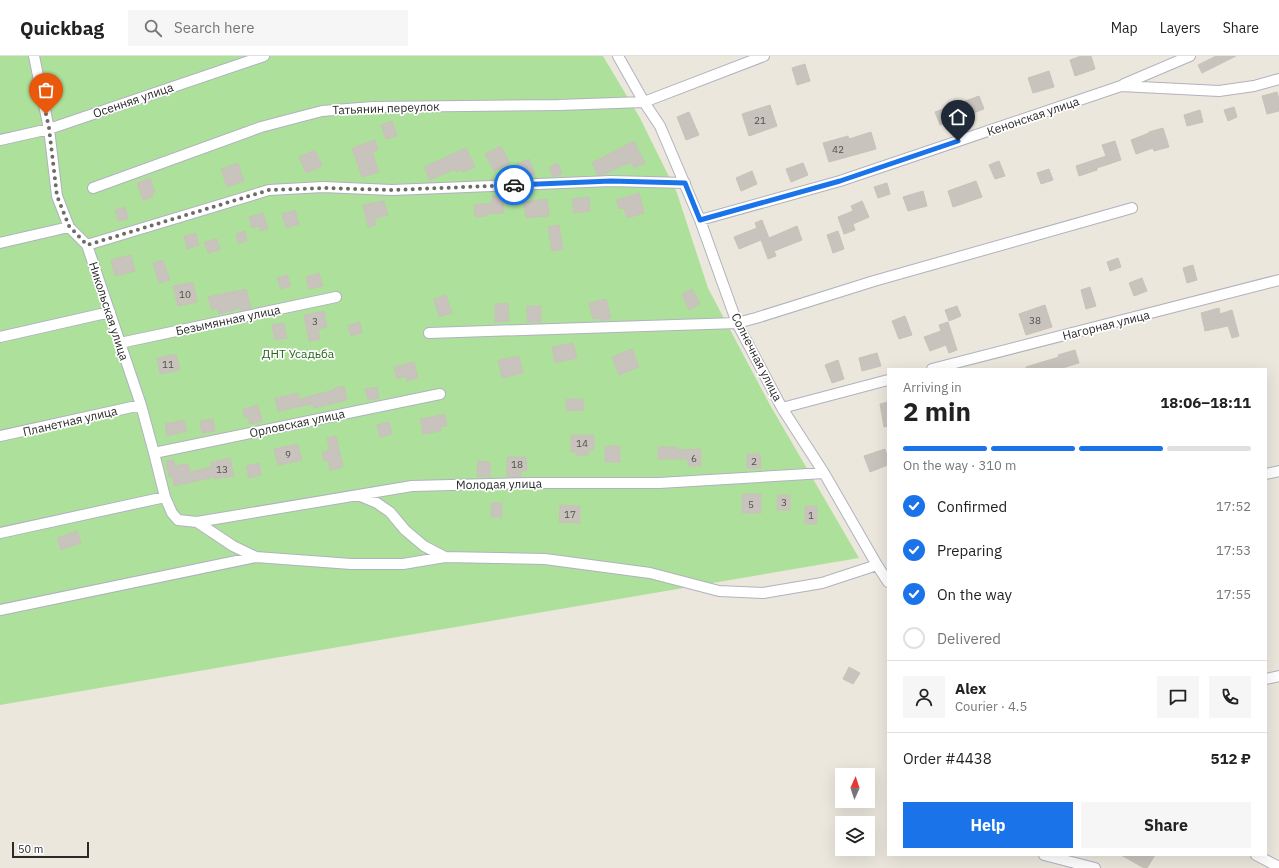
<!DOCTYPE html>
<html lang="en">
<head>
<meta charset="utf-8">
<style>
  :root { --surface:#fff; --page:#f6f6f6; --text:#222; --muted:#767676; --line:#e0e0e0; --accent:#1a73e8 }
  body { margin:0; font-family:"IBM Plex Sans",sans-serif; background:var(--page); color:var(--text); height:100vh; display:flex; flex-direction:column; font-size:15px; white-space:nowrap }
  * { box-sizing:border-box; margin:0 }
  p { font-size:13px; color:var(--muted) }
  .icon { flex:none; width:22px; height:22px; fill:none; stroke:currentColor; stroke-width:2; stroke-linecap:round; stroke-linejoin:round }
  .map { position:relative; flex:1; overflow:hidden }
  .side { position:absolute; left:887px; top:312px; width:380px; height:488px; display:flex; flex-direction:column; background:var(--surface); border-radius:0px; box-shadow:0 4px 16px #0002 }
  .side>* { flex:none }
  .needle { width:26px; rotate:3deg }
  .tools { position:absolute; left:835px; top:712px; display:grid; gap:8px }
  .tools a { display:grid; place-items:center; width:40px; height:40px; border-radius:0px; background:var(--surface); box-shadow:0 4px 16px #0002; font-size:20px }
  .scale { position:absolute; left:12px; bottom:10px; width:77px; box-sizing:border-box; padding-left:4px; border:2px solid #2a2a2a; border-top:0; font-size:11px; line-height:14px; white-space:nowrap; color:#2a2a2a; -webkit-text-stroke:3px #fff; paint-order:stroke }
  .pin { position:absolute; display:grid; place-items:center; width:34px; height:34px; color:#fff; margin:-41px -17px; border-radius:50% 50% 50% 0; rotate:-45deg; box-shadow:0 0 4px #0007 }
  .pin .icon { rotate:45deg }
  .courier { position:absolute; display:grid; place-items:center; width:40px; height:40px; margin:-20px; border:3px solid #1a73e8; border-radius:50%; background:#fff; color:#222; box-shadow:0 1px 5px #0007 }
  .overview em { font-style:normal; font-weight:800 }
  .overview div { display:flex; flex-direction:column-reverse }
  .overview { display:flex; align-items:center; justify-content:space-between; height:68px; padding:0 16px }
  h1 { font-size:26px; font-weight:800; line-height:30px }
  .bar { display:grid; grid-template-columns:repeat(4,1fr); gap:6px 4px; align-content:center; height:48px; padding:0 16px }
  .bar i { height:5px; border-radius:3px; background:var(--line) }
  .bar .active { background:var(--accent) }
  .bar p { grid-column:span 4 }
  .line { display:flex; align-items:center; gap:10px; padding:0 16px; border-top:1px solid var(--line) }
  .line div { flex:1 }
  .round { display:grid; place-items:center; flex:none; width:42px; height:42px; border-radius:0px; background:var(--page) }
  ol { padding:0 16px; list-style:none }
  li { display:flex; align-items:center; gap:12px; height:44px }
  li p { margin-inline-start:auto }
  li .icon { padding:4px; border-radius:50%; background:var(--accent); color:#fff; stroke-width:4 }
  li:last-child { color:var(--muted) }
  li i { width:22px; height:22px; border:2px solid var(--line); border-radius:50% }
  .button { display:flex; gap:8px; margin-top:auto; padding:8px 16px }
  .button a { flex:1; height:46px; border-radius:0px; background:var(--accent); color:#fff; font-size:16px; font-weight:800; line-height:46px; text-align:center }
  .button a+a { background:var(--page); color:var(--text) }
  header { display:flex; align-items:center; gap:24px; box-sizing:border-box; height:56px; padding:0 20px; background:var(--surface); border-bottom:1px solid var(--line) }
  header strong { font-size:19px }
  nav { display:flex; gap:22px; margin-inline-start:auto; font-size:14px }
  .search { width:280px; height:36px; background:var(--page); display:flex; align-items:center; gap:10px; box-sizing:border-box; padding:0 14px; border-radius:0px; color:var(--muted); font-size:15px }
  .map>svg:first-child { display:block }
  .green { fill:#ade19b }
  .building { fill:#c8c3bc; stroke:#c7c3b6 }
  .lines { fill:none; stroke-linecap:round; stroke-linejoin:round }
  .street-casing { stroke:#b0b2be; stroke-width:12 }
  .street { stroke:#fff; stroke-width:10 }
  .done { stroke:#6e6c69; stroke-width:4; stroke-dasharray:0 7.2 }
  .route { stroke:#1a73e8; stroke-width:5 }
  .labels { text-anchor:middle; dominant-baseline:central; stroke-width:3.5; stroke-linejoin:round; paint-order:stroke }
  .number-label { font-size:10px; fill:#52504e }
  .street-label { font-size:12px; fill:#2a2a2a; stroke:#fff }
  .park-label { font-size:12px; fill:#26661c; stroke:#fff }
</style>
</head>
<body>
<header>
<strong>Quickbag</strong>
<div class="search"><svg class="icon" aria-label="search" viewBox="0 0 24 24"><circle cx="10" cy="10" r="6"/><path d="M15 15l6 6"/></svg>Search here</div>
<nav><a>Map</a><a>Layers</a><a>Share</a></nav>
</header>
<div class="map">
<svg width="1279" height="812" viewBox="0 0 1279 812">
  <rect width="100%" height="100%" fill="#ece7dd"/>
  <path class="green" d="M0,0h603l37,62 37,75 31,95 62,117 89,153 -859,147z"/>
  <path class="building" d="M1081,0h10l4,13 -20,7 -5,-16z
    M1216,0h20l-34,17 -4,-8z
    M805,8l5,17 -13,4 -5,-17z
    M1049,15l5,16 -21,6 -5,-15z
    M1277,36l2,7v12l-12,3 -5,-18z
    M979,40l5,13 -44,16 -5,-13z
    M770,49l7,21 -28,10 -7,-22z
    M1234,51l3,10 -9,4 -4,-11z
    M1200,54l3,12 -16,4 -3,-11z
    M689,56l10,23 -13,5 -9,-23z
    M392,65l5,15 -11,3 -5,-14z
    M1163,72l6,19 -15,4 -1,-3 -17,6 -5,-14 18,-7v-1z
    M871,76l5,17 -47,13 -6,-19 25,-7 1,3z
    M375,84l3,10 -6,2 7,20 -17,5 -10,-29z
    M634,85l11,22 -11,5 -3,-6 -4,3 -1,-1 -23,11h-5l-6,-12z
    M1115,85l6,19 -24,8v2l-18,6 -3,-10 30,-10 -4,-11z
    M501,90l9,17 -16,8 -9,-17z
    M466,92l9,19 -12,5 -1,-3 -6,3 -1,-3 -25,11 -6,-13z
    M315,94l7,16 -16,7 -7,-16z
    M529,103l6,15 -12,4 -6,-14z
    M999,105l6,15 -10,3 -6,-14z
    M238,107l6,18 -17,6 -6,-18z
    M558,107l4,11 -9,3 -4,-10z
    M803,107l5,12 -17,7 -5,-13z
    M1049,113l4,11 -12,4 -4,-11z
    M752,115l5,13 -16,7 -5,-13z
    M150,122l5,14 -3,1 1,4 -10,3 -6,-17z
    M976,125l6,16 -29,10 -5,-16z
    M887,127l3,11 -12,4 -4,-11z
    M923,135l4,15 -19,5 -5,-14z
    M520,137l1,3h4v6l22,-3 2,17 -23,2 -2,-15 -21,1 1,9 -18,1v2l-11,1 -1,-12 18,-2v-7h21l-1,-2z
    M639,137l5,20 -17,5 -3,-10 -5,1 -3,-9z
    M589,141l1,14 -16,2 -2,-14z
    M384,145l4,14 -13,3 1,7 -8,2 -5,-22z
    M862,145l7,16 -16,7 2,6 -11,4 -6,-17 15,-6 -2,-5z
    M125,151l3,12 -10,2 -3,-11z
    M295,154l4,14 -13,4 -4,-14z
    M263,157l5,16 -8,2 -1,-5 -7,2 -3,-11z
    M762,164l7,18 28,-12 5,14 -28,11 2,5 -8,3 -7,-19 -22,9 -5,-12 23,-9 -2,-5z
    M559,169l4,24 -11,2 -4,-24z
    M245,175l2,10 -9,2 -2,-9z
    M838,175l6,18 -11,4 -6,-18z
    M196,177l3,12 -12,4 -3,-13z
    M217,183l3,11 -12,3 -4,-11z
    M131,199l4,16 -20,5 -4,-16z
    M1118,202l3,9 -11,4 -3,-9z
    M163,204l7,20 -11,3 -6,-20z
    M1193,209l4,15 -10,3 -4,-15z
    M319,217l4,13 -14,3 -3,-12z
    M287,219l4,11 -10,3 -4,-11z
    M1142,222l5,13 -13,5 -5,-13z
    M193,226l4,20 -19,4 -5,-20z
    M1090,231l6,19 -10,3 -5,-19z
    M246,233l5,19 -10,3v-3l-22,6 -2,-6 -5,2 -4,-13z
    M692,233l8,15 -11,6 -7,-16z
    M446,239l6,18 -13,4 -5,-18z
    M606,243l5,19 -10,3 -2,-3 -6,1 -4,-16z
    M508,247l1,18 -14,1v-18z
    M1045,249l7,22 -26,8 -7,-21z
    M527,250h14v16h-14z
    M957,250l4,10 -12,5 -4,-11z
    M1219,252l1,6 12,-4 7,26 -7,2 -4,-12 -23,5 -4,-18z
    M324,255l3,16 -9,2 2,10 -11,2 -5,-26z
    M905,260l7,19 -13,4 -7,-18z
    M360,266l2,11 -11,3 -3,-11z
    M948,266l9,28 -8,3 -3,-8 -16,6 -6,-14 17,-6 -2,-6z
    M284,267l3,15 -12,2 -3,-15z
    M573,287l4,15 -22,5 -3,-16z
    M632,293l7,18 -20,8 -7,-18z
    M1075,294l4,13 -20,6h-33v-2l33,-10 -1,-2z
    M877,297l4,13 -19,5 -3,-13z
    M176,298l4,16 -20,4 -3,-16z
    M519,300l4,17 -21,5 -4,-18z
    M838,304l6,19 -12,4 -7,-18z
    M414,306l4,16 -11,3 -1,-5 -9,3 -3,-12z
    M344,330l3,14 -33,8 -1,-4 -35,7 -3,-13 23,-5 1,6 35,-9v-2z
    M377,331l2,11 -11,2 -3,-11z
    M566,343h17l1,11 -18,1z
    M888,346v24l-4,1 -4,-23z
    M258,349l4,16 -12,3 -2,-7 -3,1 -2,-9z
    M445,358l2,12 -6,1v4l-18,3 -3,-15z
    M213,363l2,12 -13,2 -2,-12z
    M184,364l3,11 -20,5 -2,-12z
    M389,366l3,12 -12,3 -3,-12z
    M571,379h23v15h-6v5l-11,1v-4h-6z
    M336,380l7,31 -13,3 -2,-10 -4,1 -2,-9 8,-2 -3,-12z
    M298,388l4,16 -24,5 -4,-16z
    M605,390h15v16h-15z
    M658,391h19v3l24,-1v17h-13v-7h-30z
    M885,393l3,9v7l-18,7 -6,-16z
    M747,398h13l1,14h-14z
    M507,401h19l1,14h-6v6h-14z
    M230,402l4,18 -20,3v-2l-40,9 -2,-10 -3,1 -3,-16 8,-1 1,6 13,-2 2,8 22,-5 -1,-5z
    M478,405l12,1v15l-13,-1z
    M259,407l2,12 -12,3 -3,-12z
    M742,438h19v19h-19z
    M778,439h12v15h-13z
    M491,447h11v14h-11z
    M560,449l20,1v17l-21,-1z
    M805,450h12v18h-12z
    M77,475l4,12 -20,7 -4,-12z
    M849,611l11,6 -7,11 -10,-5z
    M1121,799h34l-8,13h-3z"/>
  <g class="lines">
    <g class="street-casing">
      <path id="street" d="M34,0l15,73 8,67 12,31 18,18 54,160 13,48 11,44 7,16 6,7 19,2 215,-36 118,-3h129l165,-10
        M618,0l26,46 16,24 40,94 37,103 45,85 42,65 53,92 11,17
        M1124,28l66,-28
        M0,84l49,-11 215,-73
        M93,132l168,-61 61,-16 51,-4 186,-2 85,-3 120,-46
        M700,164l140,-39 281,-95 98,5 35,-5 25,-7
        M0,187l69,-16
        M87,189l182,-55 54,-3 69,3 219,-9 74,2
        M429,277l308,-10 19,-5 118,-37 258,-73
        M0,281l110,-25
        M120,287l216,-46
        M932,313l347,-89
        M782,352l106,-28
        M0,380l141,-31
        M154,397l286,-59
        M1266,418l13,-3
        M358,439l19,8 13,9 15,18 19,16 21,11
        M197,466l36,24 23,11
        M0,477l165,-36
        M0,554l256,-53 95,7h52l42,-7 100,2 105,14 69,18 44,2 59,-10 55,-18
        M1266,623l13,-3
        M1044,799l51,13
        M1256,799l23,12"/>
    </g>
    <use href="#street" class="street"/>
  </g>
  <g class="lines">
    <path class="done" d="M46,58l3,14 8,68 12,30 18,19 182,-55 54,-2 69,2 122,-5"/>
    <path class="route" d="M514,129l97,-4 74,2 15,37 140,-39 118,-40"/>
  </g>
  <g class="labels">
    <g class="number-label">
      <text x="760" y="64">21</text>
      <text x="838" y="93">42</text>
      <text x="185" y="238">10</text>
      <text x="1035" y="264">38</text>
      <text x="315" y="265">3</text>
      <text x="168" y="308">11</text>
      <text x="582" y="387">14</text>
      <text x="288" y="398">9</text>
      <text x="694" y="402">6</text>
      <text x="754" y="405">2</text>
      <text x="517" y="408">18</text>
      <text x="222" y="413">13</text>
      <text x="784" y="446">3</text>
      <text x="751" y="448">5</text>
      <text x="570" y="458">17</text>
      <text x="811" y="459">1</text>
    </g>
    <g class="street-label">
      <text transform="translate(133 44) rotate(-19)">Осенняя улица</text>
      <text transform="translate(386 52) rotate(-2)">Татьянин переулок</text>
      <text transform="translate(1033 60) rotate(-19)">Кенонская улица</text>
      <text transform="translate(109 255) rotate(72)">Никольская улица</text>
      <text transform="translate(228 264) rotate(-12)">Безымянная улица</text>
      <text transform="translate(1106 269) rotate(-14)">Нагорная улица</text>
      <text transform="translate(757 301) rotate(63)">Солнечная улица</text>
      <text transform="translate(70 365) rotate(-13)">Планетная улица</text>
      <text transform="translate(297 367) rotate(-12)">Орловская улица</text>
      <text transform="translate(499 428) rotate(-1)">Молодая улица</text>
    </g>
    <g class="park-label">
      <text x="298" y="297">ДНТ Усадьба</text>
    </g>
  </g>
</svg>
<div class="tools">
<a><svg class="needle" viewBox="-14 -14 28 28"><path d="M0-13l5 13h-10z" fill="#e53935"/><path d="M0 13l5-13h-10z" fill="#767676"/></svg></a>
<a><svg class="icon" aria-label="layers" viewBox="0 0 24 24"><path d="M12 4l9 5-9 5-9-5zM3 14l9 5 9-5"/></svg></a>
</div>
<div class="scale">50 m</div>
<div class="pin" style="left:46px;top:58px;background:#ea580c"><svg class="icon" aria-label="bag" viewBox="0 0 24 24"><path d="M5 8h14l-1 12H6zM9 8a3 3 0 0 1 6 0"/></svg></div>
<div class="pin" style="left:958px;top:85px;background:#1f2937"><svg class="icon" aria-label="home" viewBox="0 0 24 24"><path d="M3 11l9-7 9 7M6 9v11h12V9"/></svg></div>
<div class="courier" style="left:514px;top:129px"><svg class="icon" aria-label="car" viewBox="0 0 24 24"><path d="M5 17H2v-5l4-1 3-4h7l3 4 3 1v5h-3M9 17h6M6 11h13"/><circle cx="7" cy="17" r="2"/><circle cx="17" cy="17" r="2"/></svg></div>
<section class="side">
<div class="overview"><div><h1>2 min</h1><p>Arriving in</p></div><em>18:06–18:11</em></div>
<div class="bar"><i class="active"></i><i class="active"></i><i class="active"></i><i></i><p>On the way · 310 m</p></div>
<ol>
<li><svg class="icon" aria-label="check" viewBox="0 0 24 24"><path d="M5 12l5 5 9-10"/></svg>Confirmed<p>17:52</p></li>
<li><svg class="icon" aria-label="check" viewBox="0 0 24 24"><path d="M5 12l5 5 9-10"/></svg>Preparing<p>17:53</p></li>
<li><svg class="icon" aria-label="check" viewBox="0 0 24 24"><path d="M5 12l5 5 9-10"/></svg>On the way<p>17:55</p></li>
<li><i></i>Delivered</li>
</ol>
<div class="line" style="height:72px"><a class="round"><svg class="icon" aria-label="person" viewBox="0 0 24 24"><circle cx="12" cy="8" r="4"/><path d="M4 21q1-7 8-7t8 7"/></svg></a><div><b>Alex</b><p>Courier · 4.5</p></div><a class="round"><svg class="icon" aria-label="chat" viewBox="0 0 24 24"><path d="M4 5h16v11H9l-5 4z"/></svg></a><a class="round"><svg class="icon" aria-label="phone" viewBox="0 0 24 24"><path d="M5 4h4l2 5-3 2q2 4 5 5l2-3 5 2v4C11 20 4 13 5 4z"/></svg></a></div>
<div class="line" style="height:52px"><div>Order #4438</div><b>512 ₽</b></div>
<div class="button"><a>Help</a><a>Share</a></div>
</section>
</div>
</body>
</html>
